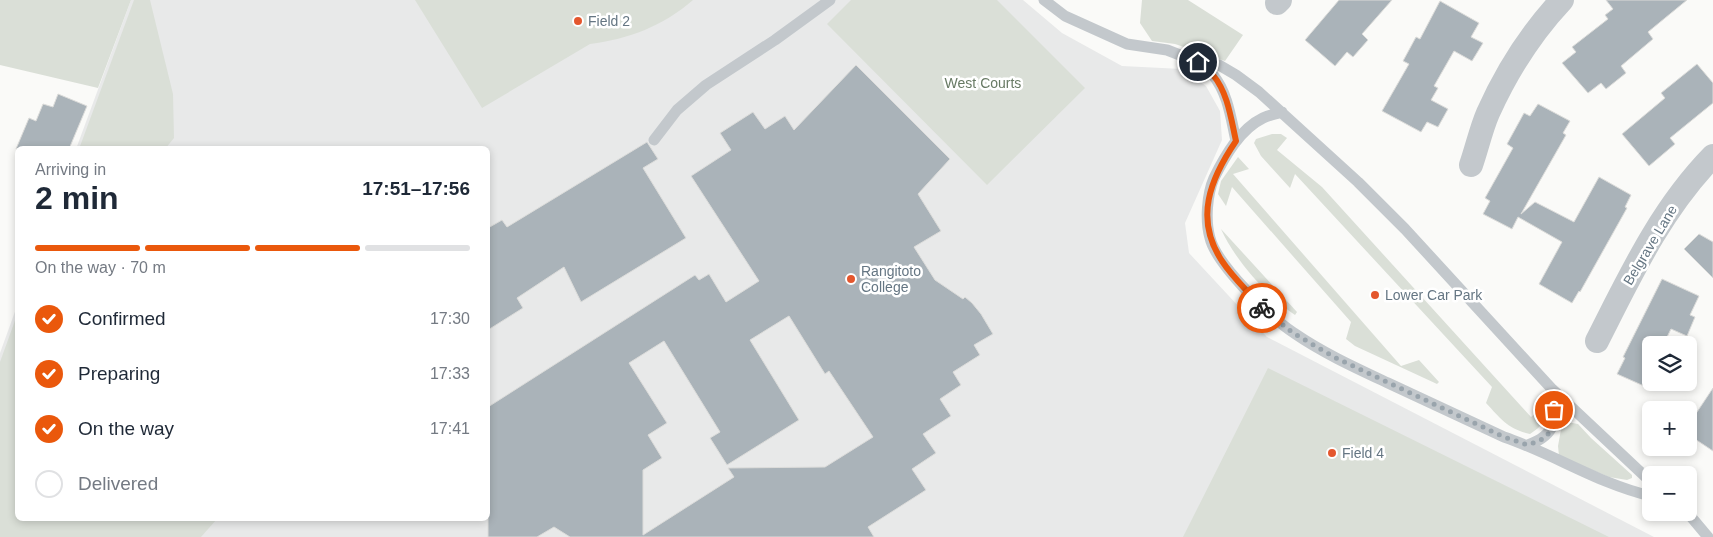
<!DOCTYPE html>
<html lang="en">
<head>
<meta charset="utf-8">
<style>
  :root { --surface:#fff; --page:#f6f6f7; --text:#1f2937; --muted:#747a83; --line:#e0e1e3; --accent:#ea580c }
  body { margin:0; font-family:Arial,sans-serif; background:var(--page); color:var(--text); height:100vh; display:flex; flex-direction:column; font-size:19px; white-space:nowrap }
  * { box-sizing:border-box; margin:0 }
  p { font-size:16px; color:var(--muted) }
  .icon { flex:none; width:28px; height:28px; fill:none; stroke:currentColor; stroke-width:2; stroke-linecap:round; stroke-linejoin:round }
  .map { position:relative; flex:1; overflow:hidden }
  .details { position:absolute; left:15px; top:146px; width:475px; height:375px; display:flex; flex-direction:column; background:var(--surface); border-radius:8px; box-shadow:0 2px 8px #0003 }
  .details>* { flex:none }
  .tools { position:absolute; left:1642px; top:336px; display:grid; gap:10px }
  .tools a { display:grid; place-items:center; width:55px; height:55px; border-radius:8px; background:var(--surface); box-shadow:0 2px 8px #0003; font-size:25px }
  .pin { position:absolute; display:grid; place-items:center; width:42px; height:42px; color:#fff; margin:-21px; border:2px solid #fff; border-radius:50%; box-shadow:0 1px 5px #0007 }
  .courier { position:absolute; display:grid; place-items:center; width:50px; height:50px; margin:-25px; border:4px solid #ea580c; border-radius:50%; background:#fff; color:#222; box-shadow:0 1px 6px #0007 }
  .head em { font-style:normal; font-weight:700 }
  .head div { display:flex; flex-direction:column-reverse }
  .head { display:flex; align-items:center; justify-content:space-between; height:85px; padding:0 20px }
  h1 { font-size:32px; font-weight:700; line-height:38px }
  .bar { display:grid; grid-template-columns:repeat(4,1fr); gap:8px 5px; align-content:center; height:60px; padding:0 20px }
  .bar i { height:6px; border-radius:4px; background:var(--line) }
  .bar .active { background:var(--accent) }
  .bar p { grid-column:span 4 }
  ol { padding:0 20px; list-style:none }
  li { display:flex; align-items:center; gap:15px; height:55px }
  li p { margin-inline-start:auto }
  li .icon { padding:5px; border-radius:50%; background:var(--accent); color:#fff; stroke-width:4 }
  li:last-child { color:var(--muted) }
  li i { width:28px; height:28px; border:2px solid var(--line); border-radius:50% }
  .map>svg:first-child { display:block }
  .built { fill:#e8e9e9 }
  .green { fill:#dadfd7 }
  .building { fill:#aab3b9; stroke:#dcdcda; fill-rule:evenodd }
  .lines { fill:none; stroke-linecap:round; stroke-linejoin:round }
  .service { stroke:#c3c8cc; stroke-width:11 }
  .minor { stroke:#c3c8cc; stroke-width:24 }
  .done { stroke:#99a4ac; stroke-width:5; stroke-dasharray:0 9 }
  .route { stroke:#ea580c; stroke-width:6 }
  .poi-dot { fill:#e4572e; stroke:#fff; stroke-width:2 }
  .labels { text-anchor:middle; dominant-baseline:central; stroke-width:5; stroke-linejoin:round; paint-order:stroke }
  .poi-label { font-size:14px; fill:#657683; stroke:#fff; text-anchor:start }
  .park-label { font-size:14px; fill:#687a64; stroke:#fff }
  .street-label { font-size:14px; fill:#657683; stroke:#fff }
</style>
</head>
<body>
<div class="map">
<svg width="1713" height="537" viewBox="0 0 1713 537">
  <rect width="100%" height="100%" fill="#fafaf8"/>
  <path class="built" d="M131,0h892l39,33 60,33 60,3 24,17 14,25 2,29 -37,83 4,30 78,84 387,200h-1654v-184l17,-47 1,213h470v-370h-412z"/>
  <path class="green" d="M0,0h131l-33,88 -98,-23z
    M134,0h16l23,94 1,44 -9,11h-86z
    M415,0h278c-30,26 -64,39 -103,44l-108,64z
    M851,0h146l88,88 -98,97 -160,-161z
    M1142,0h46l55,35 -18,26 -50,-17 -23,-3 -12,-18z
    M1272,134h9l6,4 -10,12 45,37 209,230 12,-10c6,12 -3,21 -13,27 -22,-5 -29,-15 -44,-31l6,-16 -197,-213 -5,14 -29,-32 -7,-13 2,-4z
    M1238,157l11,12 -16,5 168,192 18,-6 20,22 -2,2 -82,-38 -9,-7 5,-17 -119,-135 -6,19 -8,-12 3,-13z
    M1221,229l76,83 -2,3c-27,-18 -61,-56 -74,-86z
    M17,315l1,204h199l-16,18h-201v-175z
    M1268,368l341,169h-426z
    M1567,422l11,2 13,14 41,37v3l-5,2 -18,-3 -50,-21 -1,-10 4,-22z"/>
  <path class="building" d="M1339,0h53l-30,34 6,6 -15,17 -6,-5 -12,14 -30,-26z
    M1606,0h81l-39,32 5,7 -32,27 5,7 -20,16 -5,-6 -13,10 -26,-30 14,-11 -4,-5 36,-28 -3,-4 8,-6z
    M1440,1l39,22 -8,14 12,6 -11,18 -18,-10 -20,35 4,2 -7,12 17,9 -10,18 -11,-5 -6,10 -39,-21 27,-47 -6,-3 13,-24 4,2z
    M1697,64l16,19v20l-43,35 5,6 -26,22 -27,-32 43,-36 -4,-5z
    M856,65l94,94 -32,35 23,37 -27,16 21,33 28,19 2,-2 7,6 9,11 12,20 -19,11 6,10 -27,17 8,13 -21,14 11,17 -28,18 13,19 -24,16 14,21 -58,37 6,10h-304l-16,-10 -17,10h-49v-130l207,-132 4,5 10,-6 17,28 33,-21 -68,-105 40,-26 -11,-17 33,-21 12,17 20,-13 9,14zM789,316l36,58 4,-3 44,66 -48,30 -97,1 6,9 -91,58v-65l19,-12 -14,-23 19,-12 -38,-60 35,-22 56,91 -10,6 17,27 72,-45 -49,-80z
    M58,94l29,12 -18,43h-53l13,-31 7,3 7,-17 10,3z
    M1538,104l32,17 -7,12 3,2 -45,79 14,-12 39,20 25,-45 32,18 -6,12 2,1 -47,84 -1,-1 -7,12 -33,-19 23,-42 -44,-25 -6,12 -29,-15 7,-13 -5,-3 28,-50 -6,-4 17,-31 6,3z
    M647,142l11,17 -15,9 43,70 -105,64 -17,-35 -47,31 6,10 -35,22v-102l14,-8 5,7z
    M1699,234l14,8v36l-29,-29z
    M1662,279l37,17 -9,19 5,2 -8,19 -16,-7 -8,16h-12v26l-7,15 -27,-12 8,-16 -2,-1z
    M1713,388v63l-24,-16v-11z"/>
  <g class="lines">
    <path class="service" d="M1044,0l21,16 62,28 40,6 31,12 21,3 17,10 23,17 99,90 47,47 146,159 100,94
      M1198,62c5,4 11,8 15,13 15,18 18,44 23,66
      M1282,112c-6,2 -13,3 -19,6 -23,11 -38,38 -49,60 -7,16 -9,43 -4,60 6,26 61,80 84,95 29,20 62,35 94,50 38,18 77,36 116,54 50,17 95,47 147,59
      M654,140l23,-30 29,-25 69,-45 55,-40
      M1528,445c32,-12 27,-27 23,-57
      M1687,512l21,25"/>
    <path class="minor" d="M1277,3l3,-3
      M1471,165c6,-17 10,-36 17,-52 18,-40 44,-81 74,-113
      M1597,341c33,-65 64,-132 116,-185"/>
  </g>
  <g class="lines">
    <path class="done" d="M1262,308l31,25 43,25 168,79 24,8 11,-4 8,-5 7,-13v-13"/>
    <path class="route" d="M1198,62c5,4 11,8 15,13 15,18 18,44 23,66 -26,38 -42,78 -14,120 11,17 27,31 40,47"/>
  </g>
  <g class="poi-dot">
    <circle cx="578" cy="21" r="5"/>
    <circle cx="851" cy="279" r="5"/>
    <circle cx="1375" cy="295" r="5"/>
    <circle cx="1332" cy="453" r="5"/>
  </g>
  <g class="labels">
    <g class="poi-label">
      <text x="588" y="21">Field 2</text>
      <text x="861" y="271">Rangitoto<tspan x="861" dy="16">College</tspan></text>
      <text x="1385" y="295">Lower Car Park</text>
      <text x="1342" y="453">Field 4</text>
    </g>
    <g class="park-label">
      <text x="983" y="83">West Courts</text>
    </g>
    <g class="street-label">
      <text transform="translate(1650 245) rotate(-59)">Belgrave Lane</text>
    </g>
  </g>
</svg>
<div class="tools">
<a><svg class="icon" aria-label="layers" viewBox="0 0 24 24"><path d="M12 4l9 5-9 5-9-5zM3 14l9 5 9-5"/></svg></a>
<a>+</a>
<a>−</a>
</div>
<div class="pin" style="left:1554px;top:410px;background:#ea580c"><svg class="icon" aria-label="bag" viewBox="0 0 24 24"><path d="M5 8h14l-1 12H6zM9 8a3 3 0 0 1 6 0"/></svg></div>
<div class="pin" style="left:1198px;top:62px;background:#1f2937"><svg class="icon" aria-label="home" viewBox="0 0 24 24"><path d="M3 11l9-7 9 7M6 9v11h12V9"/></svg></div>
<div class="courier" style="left:1262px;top:308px"><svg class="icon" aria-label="bike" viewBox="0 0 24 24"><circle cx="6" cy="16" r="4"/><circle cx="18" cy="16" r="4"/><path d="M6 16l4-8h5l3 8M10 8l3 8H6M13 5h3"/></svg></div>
<section class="details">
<div class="head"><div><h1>2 min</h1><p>Arriving in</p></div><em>17:51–17:56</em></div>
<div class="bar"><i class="active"></i><i class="active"></i><i class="active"></i><i></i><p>On the way · 70 m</p></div>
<ol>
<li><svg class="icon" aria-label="check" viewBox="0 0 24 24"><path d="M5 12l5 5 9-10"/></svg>Confirmed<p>17:30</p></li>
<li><svg class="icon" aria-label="check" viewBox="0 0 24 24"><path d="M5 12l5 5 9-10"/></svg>Preparing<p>17:33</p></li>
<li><svg class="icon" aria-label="check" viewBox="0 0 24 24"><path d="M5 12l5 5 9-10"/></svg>On the way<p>17:41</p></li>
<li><i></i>Delivered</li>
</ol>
</section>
</div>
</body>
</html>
